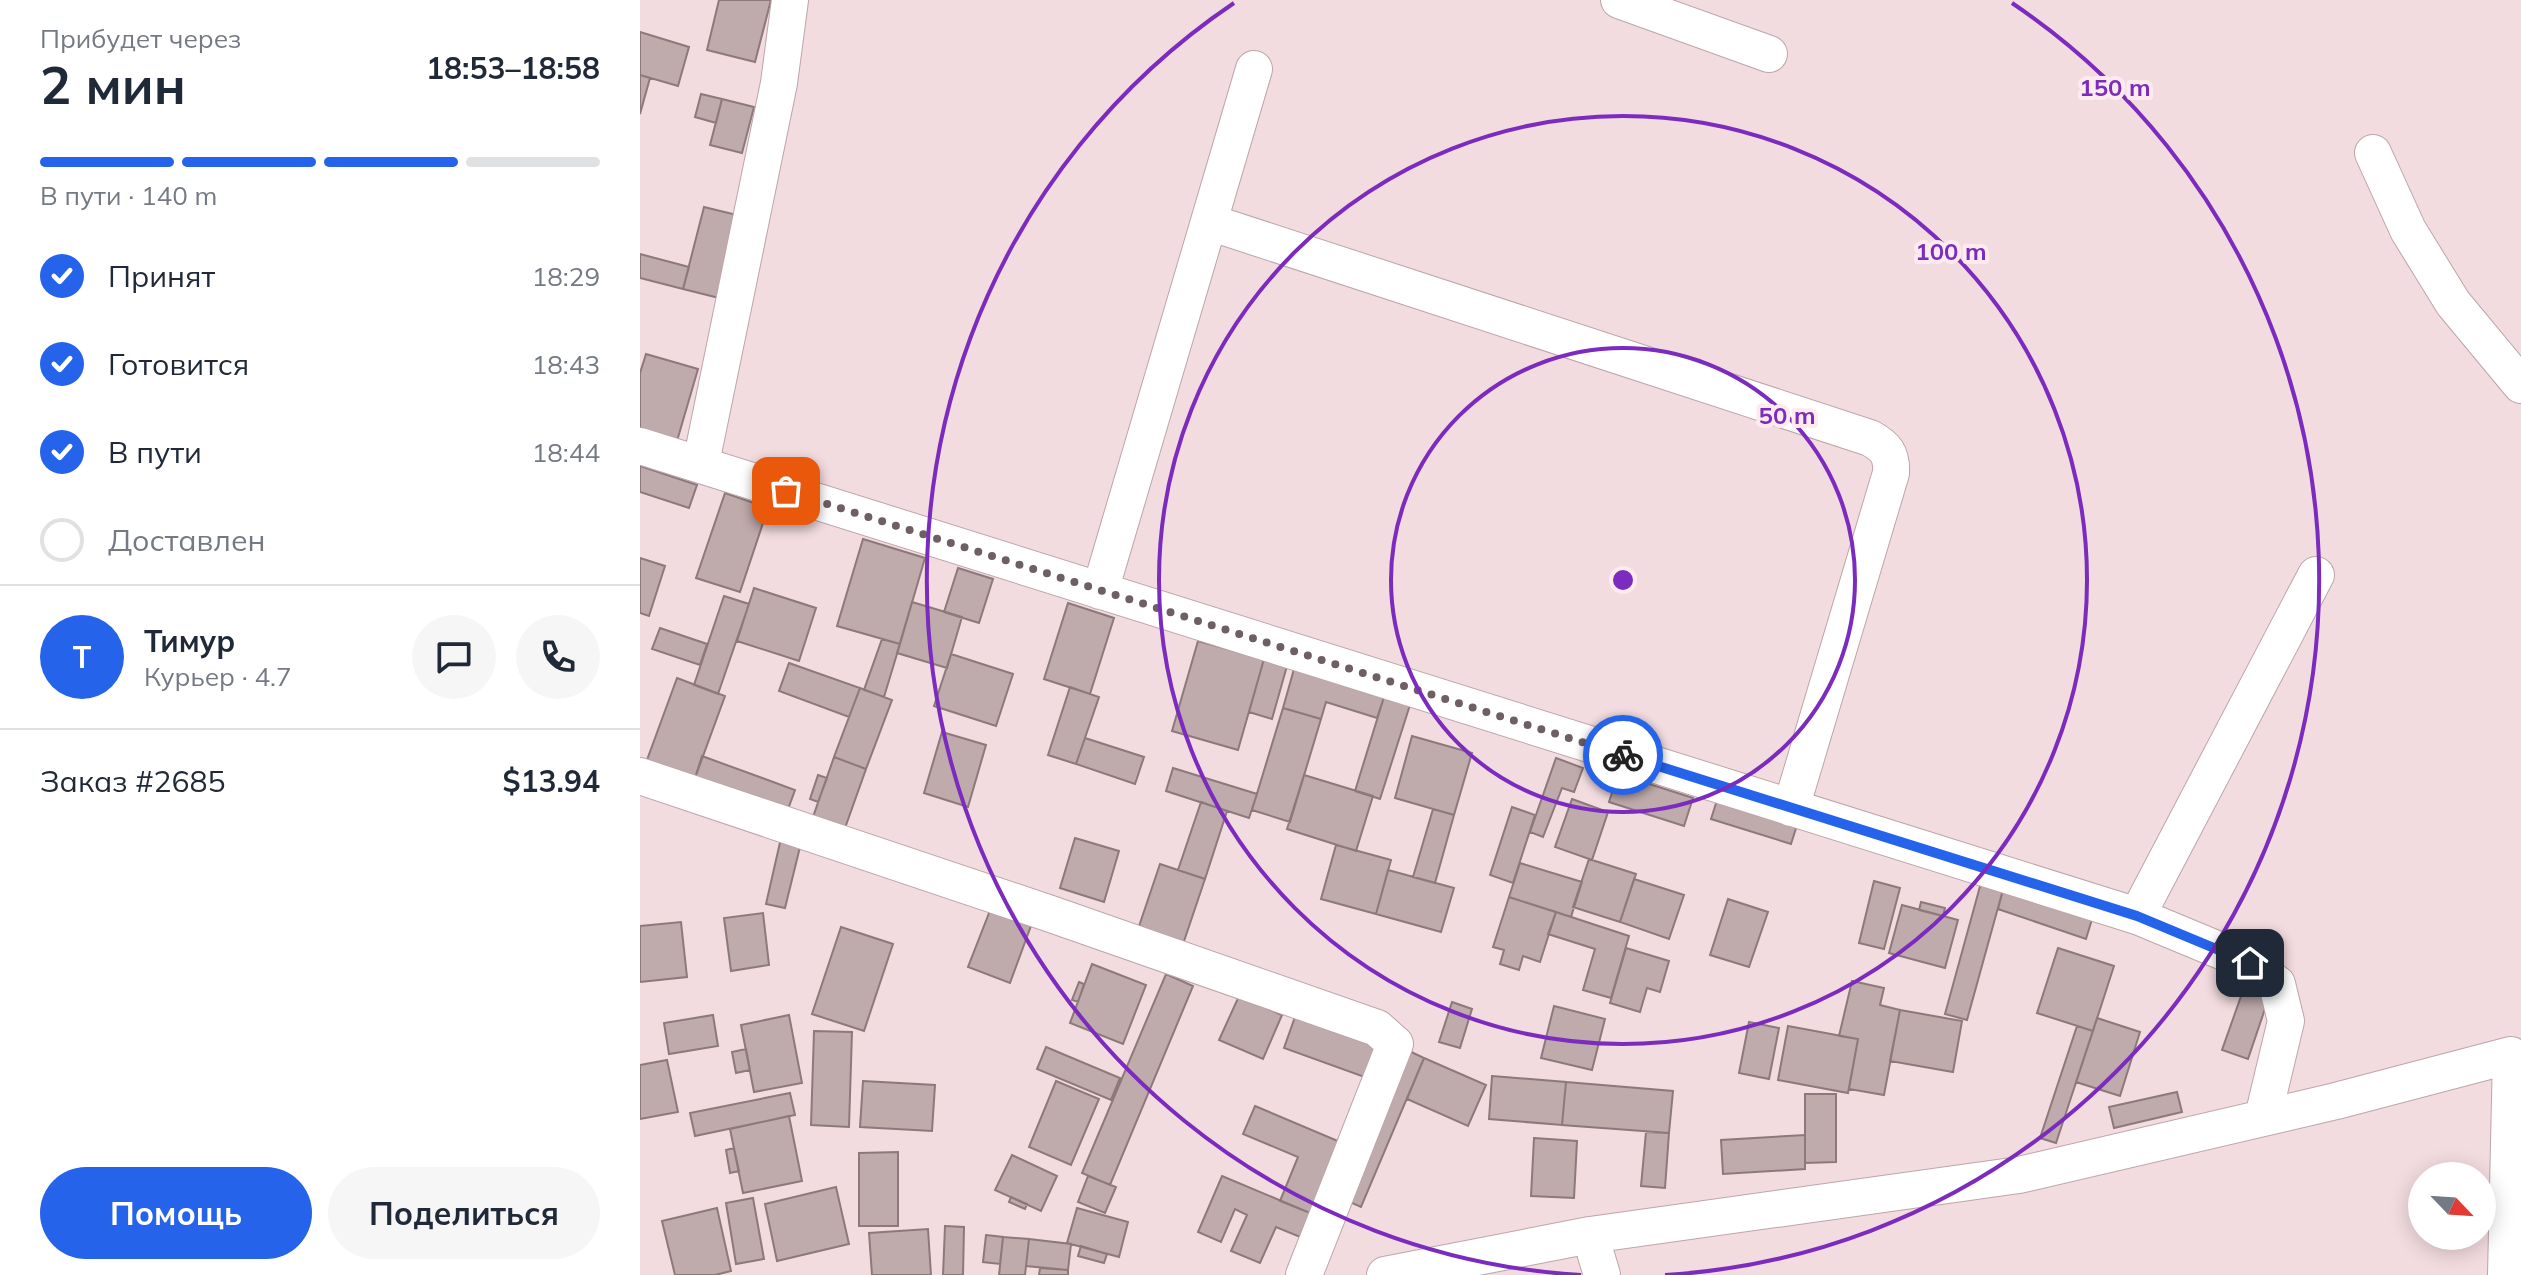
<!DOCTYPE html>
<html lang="ru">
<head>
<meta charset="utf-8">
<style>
  :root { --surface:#fff; --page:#f6f6f7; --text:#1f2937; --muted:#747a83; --line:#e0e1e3; --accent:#2563eb }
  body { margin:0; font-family:Mulish,sans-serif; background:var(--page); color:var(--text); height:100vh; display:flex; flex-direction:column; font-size:30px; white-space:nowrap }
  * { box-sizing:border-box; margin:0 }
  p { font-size:26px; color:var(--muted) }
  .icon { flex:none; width:44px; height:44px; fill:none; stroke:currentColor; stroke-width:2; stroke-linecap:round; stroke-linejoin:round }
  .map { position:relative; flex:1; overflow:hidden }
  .panel { display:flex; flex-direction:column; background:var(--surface); width:640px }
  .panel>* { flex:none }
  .needle { width:52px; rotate:115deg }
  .controls { position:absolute; left:1768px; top:1162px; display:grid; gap:16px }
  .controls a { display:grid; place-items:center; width:88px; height:88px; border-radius:50%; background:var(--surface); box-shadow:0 4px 20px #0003; font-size:40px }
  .pin { position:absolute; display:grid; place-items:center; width:68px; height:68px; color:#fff; margin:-34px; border-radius:16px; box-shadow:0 4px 12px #0006 }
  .courier { position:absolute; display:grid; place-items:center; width:80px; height:80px; margin:-40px; border:6px solid #2563eb; border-radius:50%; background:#fff; color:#222; box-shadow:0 2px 10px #0007 }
  .summary em { font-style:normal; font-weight:700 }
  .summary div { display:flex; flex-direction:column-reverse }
  .summary { display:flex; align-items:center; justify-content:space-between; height:136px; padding:0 40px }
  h1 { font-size:52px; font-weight:700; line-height:60px }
  .bar { display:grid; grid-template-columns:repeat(4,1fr); gap:12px 8px; align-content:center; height:96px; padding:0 40px }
  .bar i { height:10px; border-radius:6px; background:var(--line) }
  .bar .on { background:var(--accent) }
  .bar p { grid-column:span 4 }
  .line { display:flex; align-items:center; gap:20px; padding:0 40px; border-top:2px solid var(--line) }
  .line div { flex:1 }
  .round { display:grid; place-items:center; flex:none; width:84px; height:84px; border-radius:42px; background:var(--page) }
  ol { padding:0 40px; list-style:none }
  li { display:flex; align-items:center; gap:24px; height:88px }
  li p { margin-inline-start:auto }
  li .icon { padding:8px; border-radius:50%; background:var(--accent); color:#fff; stroke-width:4 }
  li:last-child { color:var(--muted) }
  li i { width:44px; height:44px; border:4px solid var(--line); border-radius:50% }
  .cta { display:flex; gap:16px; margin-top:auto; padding:16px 40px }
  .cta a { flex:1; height:92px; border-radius:48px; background:var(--accent); color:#fff; font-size:32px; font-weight:700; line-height:92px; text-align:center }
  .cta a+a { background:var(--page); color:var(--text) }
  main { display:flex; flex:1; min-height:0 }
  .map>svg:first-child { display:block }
  .building { fill:#bfaaac; stroke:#8d797b; stroke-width:2 }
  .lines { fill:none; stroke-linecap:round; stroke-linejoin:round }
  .minor-casing { stroke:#bca6a9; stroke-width:38 }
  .minor { stroke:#fff; stroke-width:36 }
  .done { stroke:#6e6062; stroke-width:8; stroke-dasharray:0 14.4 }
  .route { stroke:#2563eb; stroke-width:10 }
  .ring { fill:none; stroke:#7b2cbf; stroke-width:4 }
  .centre { fill:#7b2cbf; stroke:#fdebed; stroke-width:4 }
  .ring-label { font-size:24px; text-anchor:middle; font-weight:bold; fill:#7b2cbf; stroke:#fdebed; stroke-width:8; stroke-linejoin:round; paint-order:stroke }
</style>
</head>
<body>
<main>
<section class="panel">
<div class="summary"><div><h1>2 мин</h1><p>Прибудет через</p></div><em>18:53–18:58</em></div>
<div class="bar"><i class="on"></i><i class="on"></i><i class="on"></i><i></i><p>В пути · 140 m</p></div>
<ol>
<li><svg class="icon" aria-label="check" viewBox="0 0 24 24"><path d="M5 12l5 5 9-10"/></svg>Принят<p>18:29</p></li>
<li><svg class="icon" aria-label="check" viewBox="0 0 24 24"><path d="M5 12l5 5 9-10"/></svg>Готовится<p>18:43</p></li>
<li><svg class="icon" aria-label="check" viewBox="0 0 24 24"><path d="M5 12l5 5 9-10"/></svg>В пути<p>18:44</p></li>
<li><i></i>Доставлен</li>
</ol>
<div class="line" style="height:144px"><b class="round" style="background:var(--accent);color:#fff">Т</b><div><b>Тимур</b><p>Курьер · 4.7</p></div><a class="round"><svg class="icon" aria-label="chat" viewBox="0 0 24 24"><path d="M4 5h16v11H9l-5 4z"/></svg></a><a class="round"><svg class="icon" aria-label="phone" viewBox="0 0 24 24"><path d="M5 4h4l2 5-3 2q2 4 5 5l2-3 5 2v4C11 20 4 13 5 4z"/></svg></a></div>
<div class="line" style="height:104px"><div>Заказ #2685</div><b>$13.94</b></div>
<div class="cta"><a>Помощь</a><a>Поделиться</a></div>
</section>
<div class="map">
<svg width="1881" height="1275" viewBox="0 0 1881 1275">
  <rect width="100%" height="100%" fill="#f3dcdf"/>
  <path class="building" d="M79,0h52l-16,62 -48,-12z
    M0,32l49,15 -11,39 -38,-11z
    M0,75l10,3 -10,36z
    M61,94l21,5 -6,24 -21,-6z
    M82,99l32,8 -12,46 -32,-8z
    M64,207l37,9 -22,82 -36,-9z
    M0,254l49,13 -6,22 -43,-11z
    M6,354l52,15 -21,72 -37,-11v-57z
    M0,466l57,19 -8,23 -49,-16z
    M85,493l43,15 -28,84 -44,-14z
    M223,539l62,19 -25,86 -63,-18z
    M0,558l25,8 -16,50 -9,-3z
    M318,568l35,11 -14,44 -35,-11z
    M114,588l62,20 -17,53 -62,-20z
    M84,596l25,8 -31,90 -24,-9z
    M272,602l50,15 -15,51 -50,-15z
    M428,603l46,15 -24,76 -46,-15z
    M20,628l47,16 -7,21 -48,-16z
    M242,639l18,5 -16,53 -20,-7z
    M558,641l66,18 -26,91 -66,-19z
    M311,654l62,20 -17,52 -62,-20z
    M624,659l23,7 -15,53 -23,-7z
    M149,663l71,25 -11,29 -70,-26z
    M654,669l90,28 -7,21 -51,-16 -5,17 -38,-11z
    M37,678l48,18 -30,82 -48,-18z
    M430,687l29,10 -23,67 -28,-9z
    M220,688l32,12 -26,69 -32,-12z
    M744,697l26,8 -30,94 -25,-8z
    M643,708l38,11 -31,103 -38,-12z
    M302,732l44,13 -18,62 -44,-14z
    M772,736l60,17 -18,62 -59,-17z
    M445,738l59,19 -9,27 -59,-20z
    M62,756l93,34 -8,22 -92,-34z
    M194,757l32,12 -21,59 -32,-11z
    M916,758l27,10 -9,24 -12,-4 -19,49 -13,-5z
    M533,768l84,26 -8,24 -83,-27z
    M978,774l75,24 -9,28 -75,-24z
    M178,775l9,3 -9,24 -8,-3z
    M664,775l69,21 -17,55 -69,-22z
    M1078,797l80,25 -7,22 -80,-25z
    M932,799l36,13 -16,48 -37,-13z
    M561,802l26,9 -22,68 -27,-9z
    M872,807l23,8 -22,68 -23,-8z
    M793,809l21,6 -19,68 -22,-6z
    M141,838l20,5 -16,65 -19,-4z
    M435,838l44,13 -15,51 -44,-14z
    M696,845l55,15 -15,54 -55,-15z
    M949,859l47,15 -16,48 -47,-15z
    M880,863l62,19 -11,35 -62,-20z
    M520,864l45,15 -24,71 -45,-15z
    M748,870l66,18 -13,44 -65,-18z
    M994,879l50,16 -15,44 -49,-17z
    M1342,879l22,7 -37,134 -22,-6z
    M1234,881l26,7 -16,61 -25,-6z
    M1364,886l89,30 -7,23 -88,-30z
    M869,897l47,15 -16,50 -17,-6 -4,14 -19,-6 4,-14 -11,-3z
    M1088,899l40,13 -19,55 -39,-12z
    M1281,902l24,6 -2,8 -24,-6z
    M1262,905l56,15 -13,48 -56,-15z
    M351,908l41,15 -22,60 -42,-16z
    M916,912l73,24 -18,62 -28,-8 12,-41 -47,-15z
    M123,913l6,52 -38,6 -7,-53z
    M41,922l6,55 -47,5v-56z
    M201,927l52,17 -29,87 -52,-17z
    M986,948l43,13 -9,31 -13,-4 -7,24 -30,-9z
    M1418,948l56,18 -21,65 -56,-18z
    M452,964l54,21 -23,59 -53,-21z
    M526,974l27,12 -83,199 -28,-12z
    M1212,981l32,7 -4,17 20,5 -16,85 -35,-6 9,-50 -19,-3z
    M439,982l5,2 -6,18 -6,-2z
    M1605,985l25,9 -22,65 -26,-9z
    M599,996l43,19 -19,44 -44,-19z
    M812,1002l20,7 -12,39 -21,-6z
    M914,1006l51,13 -13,51 -51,-12z
    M1260,1010l62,11 -9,51 -63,-11z
    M73,1015l5,31 -49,8 -5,-31z
    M149,1015l13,68 -48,9 -13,-67z
    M655,1017l86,31 -11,31 -86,-31z
    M1457,1018l43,14 -20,64 -44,-14z
    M1109,1022l30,6 -10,51 -30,-6z
    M1148,1026l70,13 -10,54 -70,-13z
    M1437,1026l16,5 -37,112 -16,-5z
    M174,1031l38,1 -3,95 -38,-2z
    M406,1047l74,31 -9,22 -74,-31z
    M106,1049l4,21 -14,3 -4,-21z
    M767,1050l17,8 -63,149 -18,-8z
    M784,1058l62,27 -18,41 -61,-27z
    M27,1060l11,52 -38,7v-54z
    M852,1076l74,6 -4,43 -73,-6z
    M223,1081l72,4 -3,46 -72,-4z
    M416,1081l43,18 -28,66 -42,-18z
    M926,1082l107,9 -4,42 -107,-8z
    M1537,1092l5,20 -68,16 -5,-21z
    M150,1093l5,22 -100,21 -5,-23z
    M1165,1094h31v68l-31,1z
    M615,1106l90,38 -30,71 -35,-14 18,-44 -55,-23z
    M149,1116l13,65 -59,12 -13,-64z
    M1006,1132l23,1 -4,55 -24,-2z
    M1165,1135v34l-82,5 -2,-34z
    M894,1138l43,3 -3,57 -43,-2z
    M94,1148l5,23 -9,2 -4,-23z
    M258,1152v74h-39v-73z
    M372,1155l45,21 -16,35 -46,-21z
    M448,1176l28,11 -11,26 -27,-11z
    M582,1176l93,39 -10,24 -29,-12 -16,36 -29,-12 16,-36 -12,-6 -14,33 -23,-10z
    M196,1187l13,57 -72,17 -12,-57z
    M371,1197l16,7 -2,5 -16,-7z
    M113,1198l11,61 -28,5 -10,-61z
    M77,1208l14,63 -16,4h-40l-13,-54z
    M437,1208l51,14 -9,35 -52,-14z
    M305,1226l19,1 -1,48h-20z
    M288,1229l3,46h-59l-3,-42z
    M346,1235l17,2 -3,27 -17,-2z
    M363,1237l26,2 -4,36h-26z
    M389,1239l42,5 -3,26 -42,-4z
    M441,1246l26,8 -3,9 -26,-7z
    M400,1268l28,2v5h-29z"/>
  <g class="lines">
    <g class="minor-casing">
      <path id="minor" d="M979,0l150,54
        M1733,153l35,77 45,73 68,82
        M569,222l661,216c16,9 22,16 21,35l-100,335
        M0,446l1497,470 113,47 27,21 9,37 -23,96
        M61,463l78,-380 11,-83
        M460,591l154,-522
        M0,776l408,137 329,115 18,16 -91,231
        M1497,916l179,-341
        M950,1235l12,40
        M745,1275l205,-40 429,-60 317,-74 175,-46 10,5
        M1866,1275l5,-220"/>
    </g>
    <use href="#minor" class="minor"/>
  </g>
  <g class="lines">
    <path class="done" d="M146,491l837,264"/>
    <path class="route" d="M983,755l514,161 113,47"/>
  </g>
  <g class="ring">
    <circle cx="983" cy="580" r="232"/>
    <circle cx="983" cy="580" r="464"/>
    <path d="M941 1275A696 696 0 0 1 594 3M1372 3A696 696 0 0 1 1025 1275"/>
  </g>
  <circle cx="983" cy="580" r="12" class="centre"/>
  <g class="ring-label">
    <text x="1475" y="96">150 m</text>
    <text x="1311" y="260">100 m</text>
    <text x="1147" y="424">50 m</text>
  </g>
</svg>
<div class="controls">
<a><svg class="needle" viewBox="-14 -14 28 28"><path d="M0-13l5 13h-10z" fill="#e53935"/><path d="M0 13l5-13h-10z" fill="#747a83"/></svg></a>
</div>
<div class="pin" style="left:146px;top:491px;background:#ea580c"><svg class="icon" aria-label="bag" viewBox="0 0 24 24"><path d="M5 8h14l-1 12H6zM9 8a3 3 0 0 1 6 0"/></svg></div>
<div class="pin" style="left:1610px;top:963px;background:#1f2937"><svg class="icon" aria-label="home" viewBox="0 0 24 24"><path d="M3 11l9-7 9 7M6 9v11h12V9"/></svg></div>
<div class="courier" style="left:983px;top:755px"><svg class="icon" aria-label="bike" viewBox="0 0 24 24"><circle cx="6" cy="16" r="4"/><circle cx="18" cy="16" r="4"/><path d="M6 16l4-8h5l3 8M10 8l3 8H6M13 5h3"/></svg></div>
</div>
</main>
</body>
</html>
